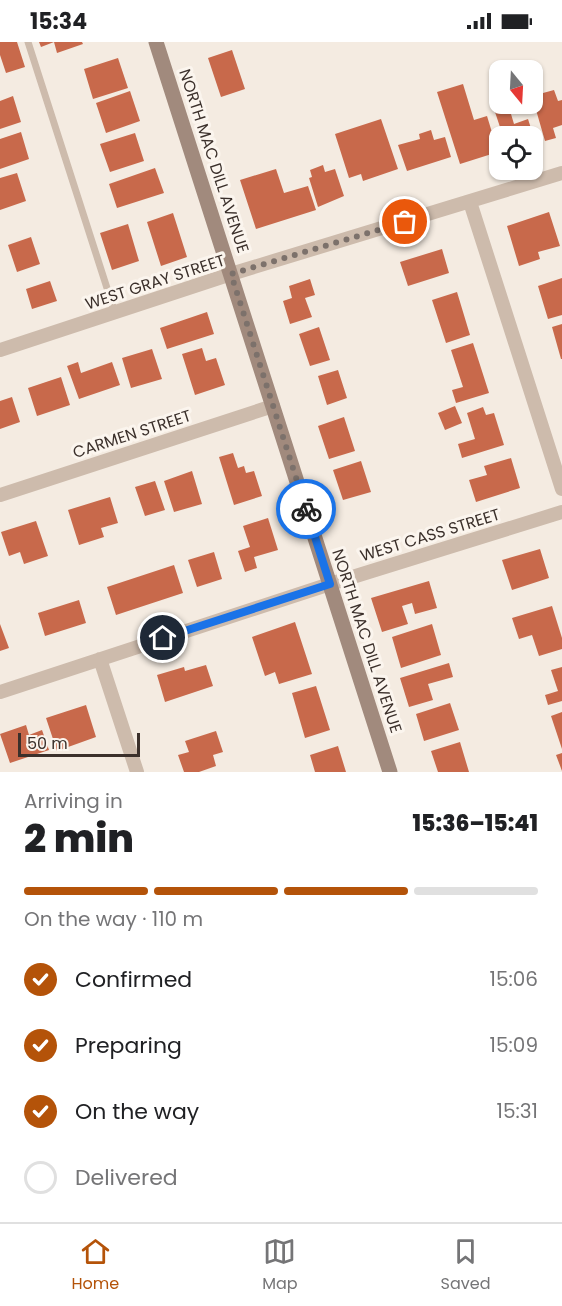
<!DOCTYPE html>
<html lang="en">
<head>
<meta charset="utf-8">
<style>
  :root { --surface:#fff; --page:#f2f2f2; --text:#202124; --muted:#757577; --line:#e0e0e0; --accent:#b45309 }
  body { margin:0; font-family:Poppins,sans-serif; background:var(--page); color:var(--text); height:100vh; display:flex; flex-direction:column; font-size:22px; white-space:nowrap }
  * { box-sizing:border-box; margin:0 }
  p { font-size:20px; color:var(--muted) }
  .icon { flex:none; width:33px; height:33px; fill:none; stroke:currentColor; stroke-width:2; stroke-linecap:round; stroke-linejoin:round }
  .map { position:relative; height:730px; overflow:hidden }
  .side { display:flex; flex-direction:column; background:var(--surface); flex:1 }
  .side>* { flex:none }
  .needle { width:39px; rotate:162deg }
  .controls { position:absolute; left:489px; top:18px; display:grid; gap:12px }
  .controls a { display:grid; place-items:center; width:54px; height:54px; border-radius:12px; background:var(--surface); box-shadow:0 2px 4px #0004; font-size:30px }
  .scale { position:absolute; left:18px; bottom:15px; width:122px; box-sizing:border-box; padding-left:6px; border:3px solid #3b302b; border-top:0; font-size:16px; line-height:21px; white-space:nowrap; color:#3b302b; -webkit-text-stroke:4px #fbf5ee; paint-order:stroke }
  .pin { position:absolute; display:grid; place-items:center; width:51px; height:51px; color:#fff; margin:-26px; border:3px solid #fff; border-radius:50%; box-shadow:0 2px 6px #0007 }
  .courier { position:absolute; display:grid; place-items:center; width:60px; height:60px; margin:-30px; border:4px solid #1a73e8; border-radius:50%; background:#fff; color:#222; box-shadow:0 2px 8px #0007 }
  .summary em { font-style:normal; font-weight:800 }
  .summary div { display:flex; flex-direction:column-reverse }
  .summary { display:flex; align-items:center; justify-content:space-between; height:102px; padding:0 24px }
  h1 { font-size:39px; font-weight:800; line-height:45px }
  .bar { display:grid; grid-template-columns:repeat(4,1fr); gap:9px 6px; align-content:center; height:72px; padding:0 24px }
  .bar i { height:8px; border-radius:4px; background:var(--line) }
  .bar .active { background:var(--accent) }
  .bar p { grid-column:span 4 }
  ol { padding:0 24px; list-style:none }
  li { display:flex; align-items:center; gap:18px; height:66px }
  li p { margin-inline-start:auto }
  li .icon { padding:6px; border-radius:50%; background:var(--accent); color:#fff; stroke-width:4 }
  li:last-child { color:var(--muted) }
  li i { width:33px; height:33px; border:3px solid var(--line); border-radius:50% }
  .status { display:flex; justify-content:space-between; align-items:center; height:42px; padding:0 30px; background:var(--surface); direction:ltr }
  .status svg { height:16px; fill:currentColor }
  .tabs { display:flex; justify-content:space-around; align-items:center; height:84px; border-top:2px solid var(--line); background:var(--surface); font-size:16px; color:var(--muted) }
  .tabs a { display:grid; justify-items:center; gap:3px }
  .tabs .active { color:var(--accent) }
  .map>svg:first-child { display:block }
  .building { fill:#c8694b }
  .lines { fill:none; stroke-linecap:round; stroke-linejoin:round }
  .lane { stroke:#cdbbac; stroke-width:7 }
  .street { stroke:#cdbbac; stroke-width:14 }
  .secondary { stroke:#a18a7d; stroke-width:15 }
  .done { stroke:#7c716b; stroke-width:6; stroke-dasharray:0 10.8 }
  .route { stroke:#1a73e8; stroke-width:8 }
  .labels { text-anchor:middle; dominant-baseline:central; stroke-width:6; stroke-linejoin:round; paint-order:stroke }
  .street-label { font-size:16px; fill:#3b302b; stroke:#fbf5ee }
</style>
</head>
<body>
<div class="status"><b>15:34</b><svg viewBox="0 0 49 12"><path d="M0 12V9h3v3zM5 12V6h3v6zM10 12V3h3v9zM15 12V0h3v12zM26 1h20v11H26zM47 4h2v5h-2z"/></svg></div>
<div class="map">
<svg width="562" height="730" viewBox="0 0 562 730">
  <rect width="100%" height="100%" fill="#f4ebe1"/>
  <path class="building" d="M0,0h17l8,25 -19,6 -6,-18z
    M39,0h15l-13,5z
    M54,0h28l1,2 -26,9z
    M232,8l13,39 -24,8 -13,-39z
    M118,16l10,30 -35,11 -9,-30z
    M463,42l11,36 13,-4 11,36 -38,12 -23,-72z
    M554,48l4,11 4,-1v25l-9,3 3,10 -11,3 -13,-45z
    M130,49l10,30 -34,12 -10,-30z
    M13,54l8,26 -21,7v-28z
    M500,59v3h8l6,20 14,-5 8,25 -4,1v-9h-29l-11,-33z
    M381,77l17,50 -35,12 -2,-7 -12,4 -14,-44z
    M431,88l3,10 11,-3 6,20 -44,14 -9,-26 22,-6 -1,-5z
    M21,90l8,27 -29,10v-30z
    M135,91l9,28 -34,11 -10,-28z
    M323,123l2,7 10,-3 9,27 -26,11 -9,-29 3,-1 -2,-7z
    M155,126l9,25 -47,15 -8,-24z
    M276,127l8,24 24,-7 8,24 -60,19 -16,-49z
    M17,131l9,28 -26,9v-32z
    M549,170l11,34 -22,6 2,7 -21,7 -12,-40z
    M173,171l14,44 -26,9 -14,-44z
    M128,182l11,37 -27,9 -12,-37z
    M31,195l9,27 -23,8 -9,-27z
    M442,207l7,24 -41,13 -8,-24z
    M562,236v37l-14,4 -10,-33z
    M310,237l5,16 -10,3 7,19 -22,7 -7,-23 9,-3 -3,-12z
    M50,239l7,20 -25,8 -6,-20z
    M457,250l13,43 -24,8 -14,-43z
    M207,270l7,22 -47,15 -7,-21z
    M562,282v35h-1l-9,-32z
    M319,285l11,33 -20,6 -11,-32z
    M473,301l16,50 -33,10 -4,-13 11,-3 -12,-37z
    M202,306l4,13 10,-3 9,27 -30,10 -13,-41z
    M152,307l10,30 -31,9 -9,-30z
    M78,320l3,11 31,-11 8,23 -41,14 -12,-33z
    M338,328l9,28 -20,7 -9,-29z
    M61,335l9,28 -33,11 -9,-28z
    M12,355l8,25 -20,7v-28z
    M455,364l7,17 -17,7 -7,-17z
    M483,365l3,8 8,-2 10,32 -42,13 -4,-14 17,-5 -8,-26z
    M344,375l11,34 -26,8 -11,-33z
    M233,411l5,15 6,-2 2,7 8,-2 8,25 -28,9 -15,-48z
    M511,416l9,30 -44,14 -7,-22 18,-5 -3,-9z
    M361,419l10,31 -28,8 -10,-30z
    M192,429l10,33 -28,8 -10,-31z
    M155,439l10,29 -20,6 -10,-29z
    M110,455l8,26 -17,5 3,9 -25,8 -11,-35z
    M268,476l10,32 -24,7 3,11 -12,4 -7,-21 12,-4 -7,-21z
    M36,479l12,35 -24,8 -4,-12 -11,4 -8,-24z
    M540,507l9,29 -37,12 -10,-30z
    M214,510l8,27 -25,8 -9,-27z
    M174,523l9,28 -67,22 -9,-28z
    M429,539l8,27 -22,6 -3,-11 -10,3 6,18 -26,8 -11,-34z
    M79,558l7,23 -41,13 -7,-23z
    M552,564l10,32v11l-23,7 -7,-21 -13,4 -7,-21z
    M295,580l17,52 -33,10 -4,-12 -10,4 -13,-39z
    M0,582l9,24 -9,3z
    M432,582l9,31 -40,13 -9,-31z
    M449,621l4,14 -25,7 5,16 -24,7 -9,-29z
    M206,623l7,21 -48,16 -8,-27 27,-8 1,4z
    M562,625v34l-14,4 -3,-10 13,-4 -7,-21z
    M316,644l14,44 -25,8 -13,-45z
    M450,661l9,27 -35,11 -8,-27z
    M86,663l10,32 -39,14 -11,-33z
    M562,670v37l-11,-33z
    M26,683l3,10 13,-5 7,20 -39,13 -10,-29z
    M216,689l7,21 -10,3 3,11 -17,6h-15l-6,-17 11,-3 -4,-11z
    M460,700l9,30h-31l-7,-21z
    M338,704l8,26h-31l-5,-17z
    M562,711v18l-6,-16z"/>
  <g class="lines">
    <path class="lane" d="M28,0l87,271"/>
    <path class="street" d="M470,160l92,287
      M0,308l231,-76 331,-101
      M0,453l273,-89
      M100,617l37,113
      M0,650l330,-108 232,-72"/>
    <path class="secondary" d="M156,0l234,730"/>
  </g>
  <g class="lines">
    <path class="done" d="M306,467l-75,-235 174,-52"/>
    <path class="route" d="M163,596l167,-54 -24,-75"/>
  </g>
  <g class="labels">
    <g class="street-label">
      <text transform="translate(214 119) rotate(72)">NORTH MAC DILL AVENUE</text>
      <text transform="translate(155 240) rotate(-18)">WEST GRAY STREET</text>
      <text transform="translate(132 392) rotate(-18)">CARMEN STREET</text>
      <text transform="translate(430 493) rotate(-17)">WEST CASS STREET</text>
      <text transform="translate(367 599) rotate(72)">NORTH MAC DILL AVENUE</text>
    </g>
  </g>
</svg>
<div class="controls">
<a><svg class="needle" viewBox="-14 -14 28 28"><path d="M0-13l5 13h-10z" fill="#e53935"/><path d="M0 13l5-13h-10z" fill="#757577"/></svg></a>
<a><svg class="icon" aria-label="locate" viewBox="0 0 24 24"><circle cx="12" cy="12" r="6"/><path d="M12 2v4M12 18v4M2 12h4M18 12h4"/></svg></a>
</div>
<div class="scale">50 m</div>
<div class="pin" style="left:405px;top:180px;background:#ea580c"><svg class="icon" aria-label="bag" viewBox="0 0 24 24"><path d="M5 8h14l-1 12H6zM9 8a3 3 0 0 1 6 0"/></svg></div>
<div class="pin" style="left:163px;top:596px;background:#1f2937"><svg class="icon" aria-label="home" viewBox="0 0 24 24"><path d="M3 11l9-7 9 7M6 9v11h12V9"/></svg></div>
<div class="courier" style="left:306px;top:467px"><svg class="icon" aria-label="bike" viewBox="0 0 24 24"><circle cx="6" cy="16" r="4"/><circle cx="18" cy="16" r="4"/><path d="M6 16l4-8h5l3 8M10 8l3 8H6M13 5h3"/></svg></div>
</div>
<section class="side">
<div class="summary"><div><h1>2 min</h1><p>Arriving in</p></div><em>15:36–15:41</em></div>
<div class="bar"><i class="active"></i><i class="active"></i><i class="active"></i><i></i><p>On the way · 110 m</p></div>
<ol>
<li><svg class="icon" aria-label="check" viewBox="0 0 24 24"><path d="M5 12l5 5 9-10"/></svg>Confirmed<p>15:06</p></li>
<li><svg class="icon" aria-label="check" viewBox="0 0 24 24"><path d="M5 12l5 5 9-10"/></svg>Preparing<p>15:09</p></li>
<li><svg class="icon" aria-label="check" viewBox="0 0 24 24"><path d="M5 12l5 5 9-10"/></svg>On the way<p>15:31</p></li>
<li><i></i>Delivered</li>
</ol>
</section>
<nav class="tabs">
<a class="active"><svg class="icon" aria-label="home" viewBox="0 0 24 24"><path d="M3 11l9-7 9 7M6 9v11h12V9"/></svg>Home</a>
<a><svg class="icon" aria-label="map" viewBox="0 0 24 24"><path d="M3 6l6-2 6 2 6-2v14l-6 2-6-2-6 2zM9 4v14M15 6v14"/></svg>Map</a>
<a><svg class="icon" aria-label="saved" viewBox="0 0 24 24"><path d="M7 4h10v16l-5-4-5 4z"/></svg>Saved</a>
</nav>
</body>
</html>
